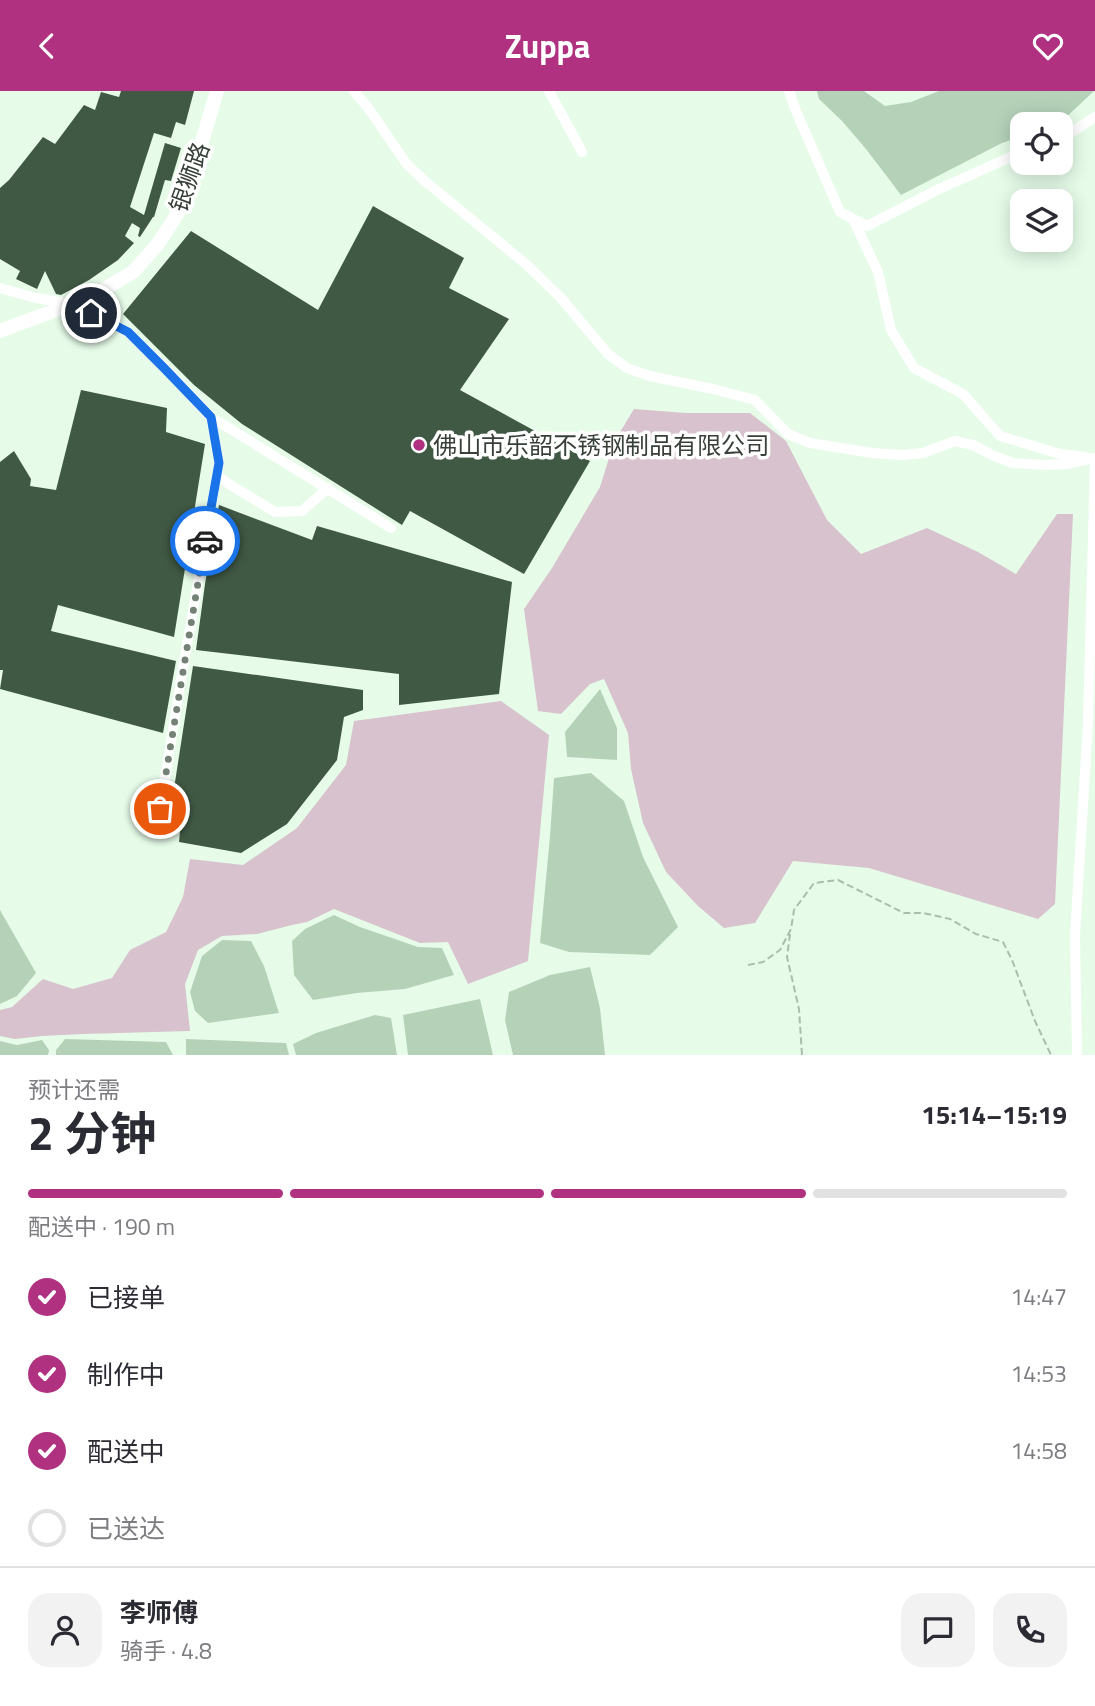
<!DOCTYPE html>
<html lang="zh">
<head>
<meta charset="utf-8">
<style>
  :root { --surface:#fff; --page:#f2f2f3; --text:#2b2b33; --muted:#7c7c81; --line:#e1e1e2; --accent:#af3180 }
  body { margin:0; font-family:"Titillium Web","Noto Sans SC",sans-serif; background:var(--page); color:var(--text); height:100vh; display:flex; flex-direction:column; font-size:26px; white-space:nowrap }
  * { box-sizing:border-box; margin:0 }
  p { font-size:23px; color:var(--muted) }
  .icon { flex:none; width:38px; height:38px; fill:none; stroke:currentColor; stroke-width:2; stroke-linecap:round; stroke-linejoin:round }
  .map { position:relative; height:964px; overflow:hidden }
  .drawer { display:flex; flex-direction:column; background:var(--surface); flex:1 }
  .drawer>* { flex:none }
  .buttons { position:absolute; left:1010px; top:21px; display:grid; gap:14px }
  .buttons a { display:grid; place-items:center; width:63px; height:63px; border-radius:14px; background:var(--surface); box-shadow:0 4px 18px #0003; font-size:35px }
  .pin { position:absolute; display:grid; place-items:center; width:60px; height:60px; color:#fff; margin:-30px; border:4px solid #fff; border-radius:50%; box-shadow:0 2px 7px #0007 }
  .courier { position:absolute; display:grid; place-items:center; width:70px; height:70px; margin:-35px; border:5px solid #1a73e8; border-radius:50%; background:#fff; color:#222; box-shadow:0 2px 9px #0007 }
  .headline em { font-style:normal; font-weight:700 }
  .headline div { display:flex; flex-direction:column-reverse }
  .headline { display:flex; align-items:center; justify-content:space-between; height:119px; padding:0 28px }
  h1 { font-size:46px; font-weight:700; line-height:52px }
  .bar { display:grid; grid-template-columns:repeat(4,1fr); gap:10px 7px; align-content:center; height:84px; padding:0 28px }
  .bar i { height:9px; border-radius:5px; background:var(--line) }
  .bar .active { background:var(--accent) }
  .bar p { grid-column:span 4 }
  .line { display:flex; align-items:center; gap:18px; padding:0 28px; border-top:2px solid var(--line) }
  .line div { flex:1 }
  .round { display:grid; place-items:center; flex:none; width:74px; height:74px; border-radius:21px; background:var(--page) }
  ol { padding:0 28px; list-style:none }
  li { display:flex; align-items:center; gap:21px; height:77px }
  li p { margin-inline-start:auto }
  li .icon { padding:7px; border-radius:50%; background:var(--accent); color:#fff; stroke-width:4 }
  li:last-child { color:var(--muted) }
  li i { width:38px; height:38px; border:4px solid var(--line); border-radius:50% }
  header { display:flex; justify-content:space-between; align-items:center; height:91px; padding:0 28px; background:var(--accent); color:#fff; font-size:32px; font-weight:700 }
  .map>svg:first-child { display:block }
  .green { fill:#d8c2cd }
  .water { fill:#b5d2b9 }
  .building { fill:#405944 }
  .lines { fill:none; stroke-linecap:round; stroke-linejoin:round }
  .path { stroke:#acbdae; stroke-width:2; stroke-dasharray:7 3.5; stroke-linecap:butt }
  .minor { stroke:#fff; stroke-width:10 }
  .secondary { stroke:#fff; stroke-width:14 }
  .done { stroke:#748276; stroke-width:7; stroke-dasharray:0 12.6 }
  .route { stroke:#1a73e8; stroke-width:9 }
  .poi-dot { fill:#af3180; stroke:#fff; stroke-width:2.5 }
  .labels { text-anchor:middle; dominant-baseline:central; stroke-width:7; stroke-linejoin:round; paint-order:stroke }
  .street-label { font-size:24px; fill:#374038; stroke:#fff }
  .poi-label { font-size:24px; fill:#374038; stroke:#fff; text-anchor:start }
</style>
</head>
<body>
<header><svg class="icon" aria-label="back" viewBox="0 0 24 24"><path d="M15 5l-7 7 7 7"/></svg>Zuppa<svg class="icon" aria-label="heart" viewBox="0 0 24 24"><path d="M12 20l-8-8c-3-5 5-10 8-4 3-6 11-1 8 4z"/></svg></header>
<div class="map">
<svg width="1095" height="964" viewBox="0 0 1095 964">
  <rect width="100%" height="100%" fill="#e6fce9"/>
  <path class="green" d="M634,318l52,4h64l36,28 41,79 34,34 66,-26 51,24 38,22 41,-60h16l-18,390 -17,15 -169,-51 -76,-7 -38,62 -31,5 -26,-22 -32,-34 -23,-49 -12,-54 -3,-36 -24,-54 -14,5 -29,30 -23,-3 -14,-102 28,-41 48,-81 14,-45z
    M501,610l48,34 -21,226 -60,23 -20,-42 -28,1 -86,-34 -27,13 -15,3 -35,9 -35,2 -24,14 -13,34 5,47 -107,3 -41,2 -27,3 -15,-3v-26l12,-3 31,-28 30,10 39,-11 18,-28 36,-18 17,-35 7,-38 53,6 54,-37 49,-63 8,-44z"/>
  <path class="water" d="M817,0h47l21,15 26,-4 28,-11h155l-33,31 -6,2h-33v12l-20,7 -101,52 -35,-46 -24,-28 -23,-22z
    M600,598l17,39v32l-50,-3 -2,-25z
    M591,682l33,28 19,56 35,70 -28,28 -81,-3 -29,-9 10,-107 4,-58z
    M0,819l36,63 -19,23 -17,8z
    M334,824l26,12 58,20 24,1 12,27 -49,14 -48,4 -44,7 -19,-25 -2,-34 13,-12z
    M222,849l29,1 13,25 15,47 -71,10 -13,-12 -5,-19 12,-36z
    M590,876l10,41 5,47h-92l-8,-35 4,-28 41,-17z
    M480,908l13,56h-85l-5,-40z
    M375,924l16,3 6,37h-101l-3,-11 23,-11z
    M65,948l101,3 7,13h-117v-5z
    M186,948l100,4 3,12h-103z
    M42,949l7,10 -1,5h-48v-14l17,4z"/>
  <path class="building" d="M121,0h73l-9,34 -9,-3 -5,16 -17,-5 -24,74 14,8 21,-72 16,5 -10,33 -6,-1 -11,37h-1l-13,20 -2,-1 2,-8 -8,-5 -7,13 9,7 -16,17 -29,20 -28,15 -5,-1 -11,-23 -8,18 -21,-10 4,-8 -20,-12v-71l9,-8 34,-43 12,7 29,-39 11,5 6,-18 18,5z
    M373,115l91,52 -15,30 60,31 -49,71 130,71 -66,113 -114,-63 -8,14 -160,-101 -48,-39 -71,-71 68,-83 127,79z
    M81,299l86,18 -1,24 39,12 -31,193 -116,-32 -7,26 125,30 -13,72 -163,-44 3,-19h-3v-208l14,-11 17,28 -1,7 26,4z
    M219,414l93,35 5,-14 195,56 -13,112 -100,11v-31l-203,-24 9,-66z
    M193,575l170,24v20l-19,7 -7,43 -50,64 -46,29 -62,-11 3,-32 -11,-2z"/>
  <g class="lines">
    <path class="path" d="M790,843l-3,23 12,52 3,46
      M748,874l15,-3 17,-12 11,-21 3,-19 20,-27 24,-3 66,33h19l27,6 26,15 27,8 9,18 23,61 16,34"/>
    <path class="minor" d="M354,0l15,18 37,54 20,19 101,83 34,33 47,56 19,14 23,8 63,13 42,11 33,34 22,9 62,10 30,2 21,-2 32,-12 18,4 21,11 19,7 32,2 22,-1 28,-6
      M549,0l33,61
      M789,0l7,20 44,101 27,14 72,-37 83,-37
      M1060,47l9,-4 26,-17
      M853,128l25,53 13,58 23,38 49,26 37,42 60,18 26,3
      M0,197l36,10 36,6 56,28 37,36 46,49 8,46 -36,205 -23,141
      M211,326l180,111
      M217,384l12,9 46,28 27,-1 26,-23
      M1077,964l-2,-120 13,-212 7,-262"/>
    <path class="secondary" d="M0,240l91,-34 42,-25 25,-28 20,-31 15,-41 24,-81"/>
  </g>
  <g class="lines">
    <path class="done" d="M160,718l45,-268"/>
    <path class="route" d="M91,222l37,19 36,36 47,49 8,46 -14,78"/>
  </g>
  <circle class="poi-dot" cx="419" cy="354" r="7"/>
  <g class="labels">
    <g class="street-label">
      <text transform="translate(189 86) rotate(-70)">银狮路</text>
    </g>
    <g class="poi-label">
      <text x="433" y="354">佛山市乐韶不锈钢制品有限公司</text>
    </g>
  </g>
</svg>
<div class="buttons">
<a><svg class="icon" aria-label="locate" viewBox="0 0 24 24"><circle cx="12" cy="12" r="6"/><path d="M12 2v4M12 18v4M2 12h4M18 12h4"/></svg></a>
<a><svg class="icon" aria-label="layers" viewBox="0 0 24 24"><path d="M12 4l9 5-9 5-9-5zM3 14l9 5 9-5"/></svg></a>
</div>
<div class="pin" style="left:160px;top:718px;background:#ea580c"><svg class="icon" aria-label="bag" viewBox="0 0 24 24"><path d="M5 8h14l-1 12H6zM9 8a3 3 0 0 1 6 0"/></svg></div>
<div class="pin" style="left:91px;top:222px;background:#1f2937"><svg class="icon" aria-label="home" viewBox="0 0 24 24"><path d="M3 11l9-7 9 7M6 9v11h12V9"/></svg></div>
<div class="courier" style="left:205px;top:450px"><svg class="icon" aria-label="car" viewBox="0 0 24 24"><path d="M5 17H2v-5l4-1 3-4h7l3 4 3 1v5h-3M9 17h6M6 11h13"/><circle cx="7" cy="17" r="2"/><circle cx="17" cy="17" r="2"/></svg></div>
</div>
<section class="drawer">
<div class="headline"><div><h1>2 分钟</h1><p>预计还需</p></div><em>15:14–15:19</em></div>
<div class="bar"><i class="active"></i><i class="active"></i><i class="active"></i><i></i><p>配送中 · 190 m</p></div>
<ol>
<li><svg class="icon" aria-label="check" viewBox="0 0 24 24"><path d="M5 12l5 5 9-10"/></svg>已接单<p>14:47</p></li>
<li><svg class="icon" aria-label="check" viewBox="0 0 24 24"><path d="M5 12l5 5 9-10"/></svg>制作中<p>14:53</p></li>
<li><svg class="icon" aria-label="check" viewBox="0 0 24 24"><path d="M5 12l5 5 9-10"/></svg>配送中<p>14:58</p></li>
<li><i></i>已送达</li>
</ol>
<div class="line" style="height:126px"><a class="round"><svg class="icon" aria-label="person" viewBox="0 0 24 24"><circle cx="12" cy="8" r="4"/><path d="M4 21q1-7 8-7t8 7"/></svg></a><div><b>李师傅</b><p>骑手 · 4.8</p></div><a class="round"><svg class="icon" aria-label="chat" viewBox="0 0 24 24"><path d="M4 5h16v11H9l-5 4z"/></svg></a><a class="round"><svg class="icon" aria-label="phone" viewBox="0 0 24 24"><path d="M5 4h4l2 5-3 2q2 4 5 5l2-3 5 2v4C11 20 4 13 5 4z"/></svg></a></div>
</section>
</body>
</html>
